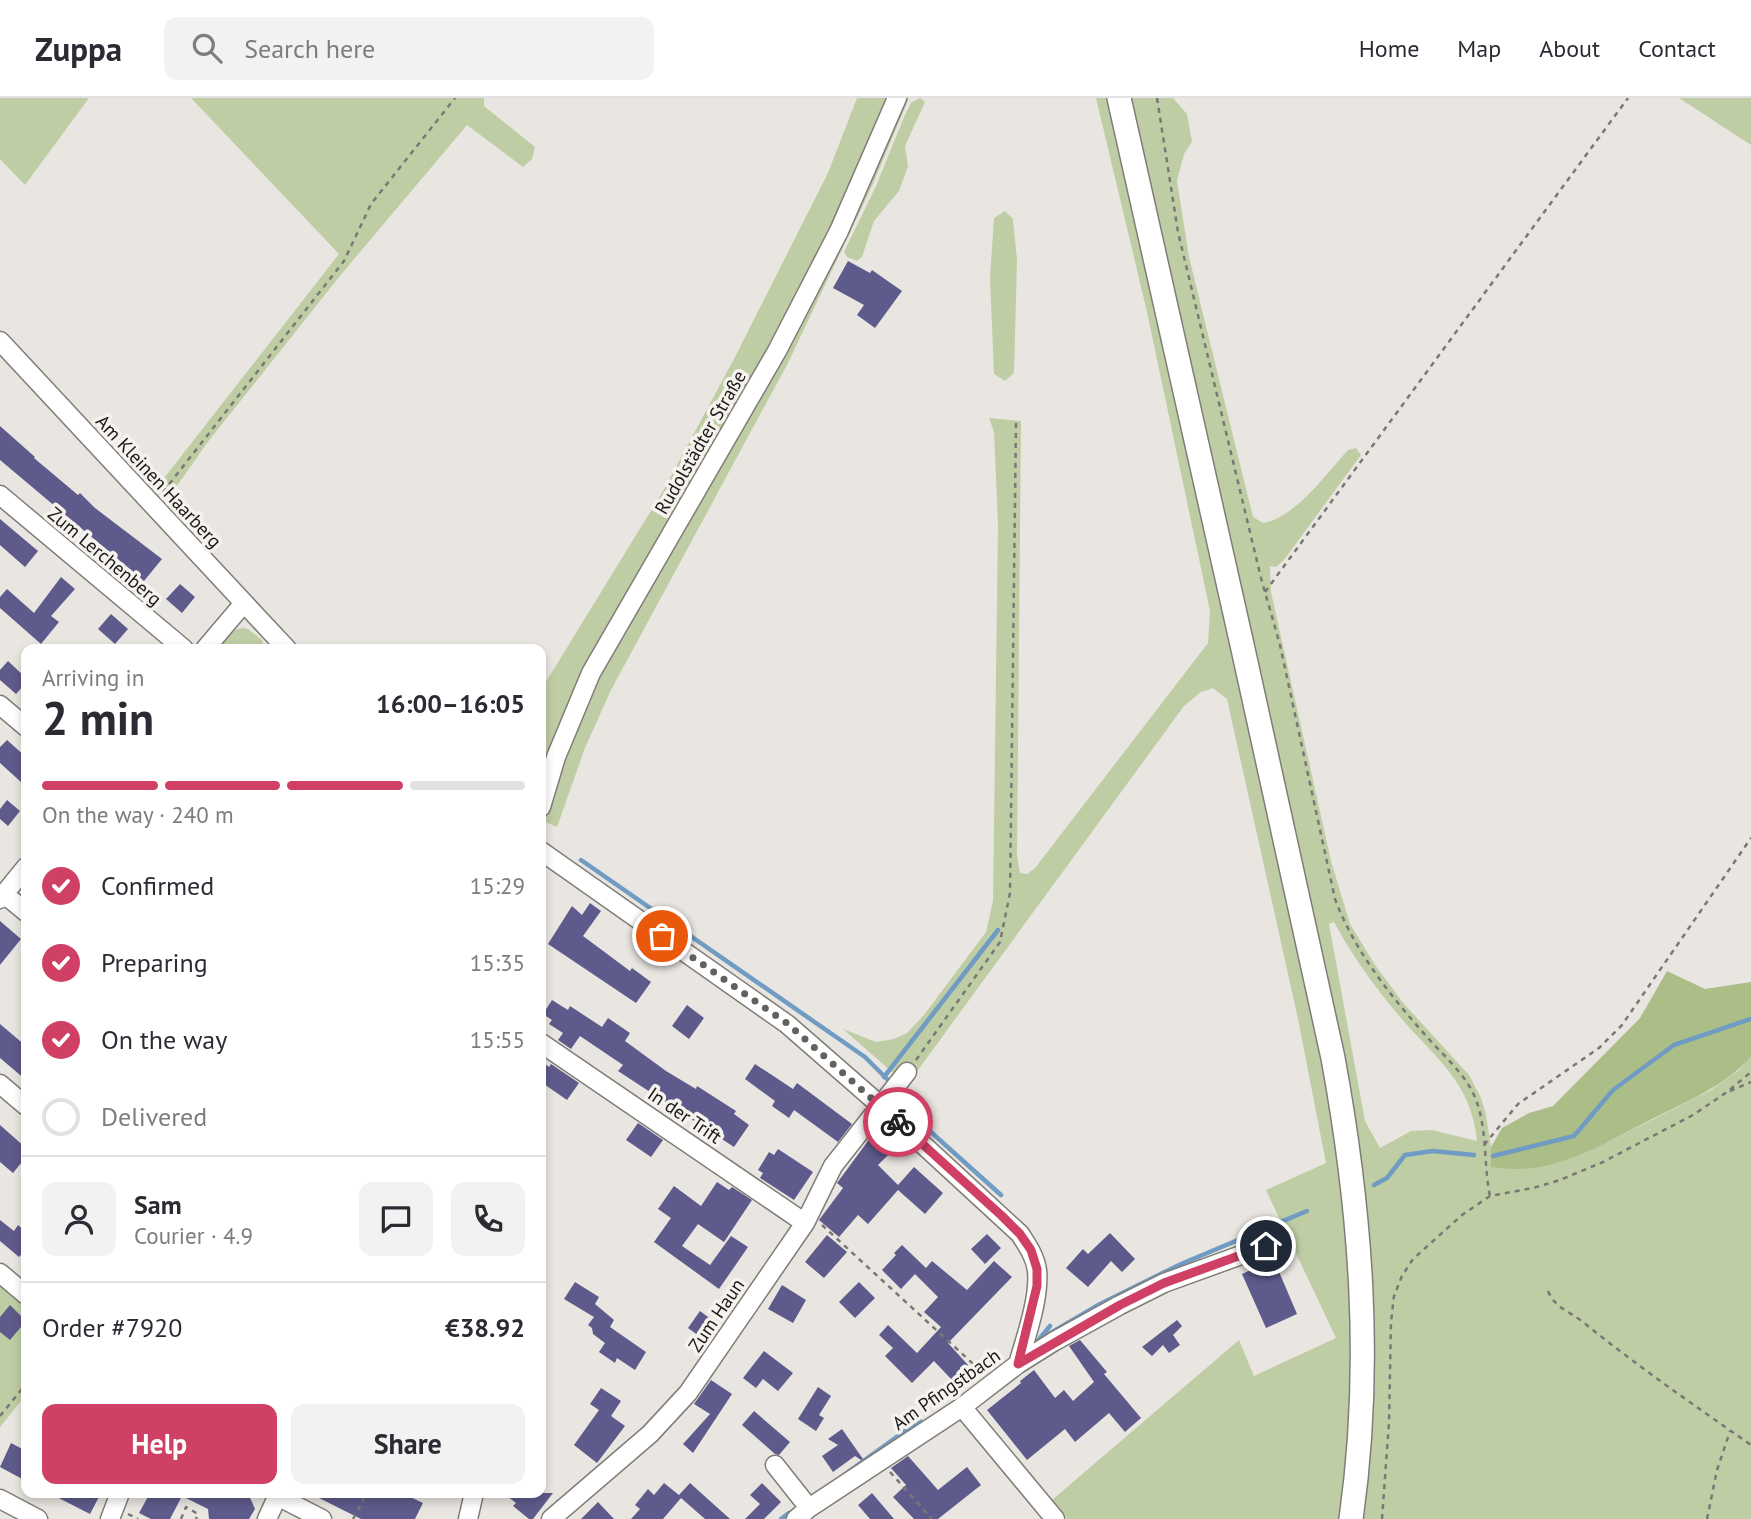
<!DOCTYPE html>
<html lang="en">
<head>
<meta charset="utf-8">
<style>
  :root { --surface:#fff; --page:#f2f2f3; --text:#2b2b33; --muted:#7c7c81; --line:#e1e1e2; --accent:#cf4064 }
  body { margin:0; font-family:"PT Sans",sans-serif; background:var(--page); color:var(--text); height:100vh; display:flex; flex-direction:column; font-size:26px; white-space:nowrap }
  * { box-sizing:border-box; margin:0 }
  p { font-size:23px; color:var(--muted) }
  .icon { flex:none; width:38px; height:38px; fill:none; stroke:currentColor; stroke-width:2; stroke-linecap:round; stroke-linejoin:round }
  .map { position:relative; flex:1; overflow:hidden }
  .side { position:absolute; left:21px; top:546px; width:525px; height:854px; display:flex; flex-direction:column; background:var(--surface); border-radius:14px; box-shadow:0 4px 10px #0003 }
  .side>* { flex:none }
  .pin { position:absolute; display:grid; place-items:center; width:60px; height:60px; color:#fff; margin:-30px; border:4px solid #fff; border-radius:50%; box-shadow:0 2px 7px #0007 }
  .courier { position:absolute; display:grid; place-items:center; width:70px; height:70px; margin:-35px; border:5px solid #cf4064; border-radius:50%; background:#fff; color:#222; box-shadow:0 2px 9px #0007 }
  .headline em { font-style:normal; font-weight:700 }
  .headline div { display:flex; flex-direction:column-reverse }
  .headline { display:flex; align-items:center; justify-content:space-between; height:119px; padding:0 21px }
  h1 { font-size:46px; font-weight:700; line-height:52px }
  .bar { display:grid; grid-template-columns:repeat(4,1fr); gap:10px 7px; align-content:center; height:84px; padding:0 21px }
  .bar i { height:9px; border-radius:5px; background:var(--line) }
  .bar .selected { background:var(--accent) }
  .bar p { grid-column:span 4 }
  .line { display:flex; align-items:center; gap:18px; padding:0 21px; border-top:2px solid var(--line) }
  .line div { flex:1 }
  .round { display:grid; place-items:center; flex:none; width:74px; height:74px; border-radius:14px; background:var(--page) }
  ol { padding:0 21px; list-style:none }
  li { display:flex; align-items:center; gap:21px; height:77px }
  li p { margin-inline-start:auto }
  li .icon { padding:7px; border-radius:50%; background:var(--accent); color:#fff; stroke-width:4 }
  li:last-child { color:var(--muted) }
  li i { width:38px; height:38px; border:4px solid var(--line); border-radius:50% }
  .primary-button { display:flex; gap:14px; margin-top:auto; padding:14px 21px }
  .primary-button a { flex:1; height:80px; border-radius:14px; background:var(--accent); color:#fff; font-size:28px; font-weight:700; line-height:80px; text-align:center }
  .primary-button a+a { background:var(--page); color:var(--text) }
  header { display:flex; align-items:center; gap:42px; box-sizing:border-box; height:98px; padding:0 35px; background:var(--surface); border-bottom:2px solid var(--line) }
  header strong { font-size:33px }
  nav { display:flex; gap:38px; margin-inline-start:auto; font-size:24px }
  .search { width:490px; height:63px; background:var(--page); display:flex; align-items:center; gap:18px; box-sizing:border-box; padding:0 24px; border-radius:14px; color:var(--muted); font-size:26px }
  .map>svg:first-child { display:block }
  .green { fill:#bfcda4; fill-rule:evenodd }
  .forest { fill:#acbe87 }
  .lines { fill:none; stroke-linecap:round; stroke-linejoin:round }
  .stream { stroke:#709cc4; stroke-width:4.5 }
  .building { fill:#5e5b8c }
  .minor-casing { stroke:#807d78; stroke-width:21 }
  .major-casing { stroke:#807d78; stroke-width:26 }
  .path { stroke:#7a7875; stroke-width:2.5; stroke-dasharray:5 5; stroke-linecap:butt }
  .minor { stroke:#fff; stroke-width:18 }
  .major { stroke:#fff; stroke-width:23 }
  .done { stroke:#63615e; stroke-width:7; stroke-dasharray:0 12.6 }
  .route { stroke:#cf4064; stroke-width:9 }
  .labels { text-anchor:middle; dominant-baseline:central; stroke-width:7; stroke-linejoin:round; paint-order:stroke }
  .street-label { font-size:19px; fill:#1b1a18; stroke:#f6f3ee }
</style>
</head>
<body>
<header>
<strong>Zuppa</strong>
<div class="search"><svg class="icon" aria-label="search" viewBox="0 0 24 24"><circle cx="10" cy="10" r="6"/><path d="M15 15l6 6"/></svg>Search here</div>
<nav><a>Home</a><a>Map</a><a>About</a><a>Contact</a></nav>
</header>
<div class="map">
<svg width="1751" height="1421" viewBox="0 0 1751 1421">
  <rect width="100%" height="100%" fill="#e9e6e1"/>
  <path class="green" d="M0,0h89l-64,87 -25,-26z
    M191,0h293v8l51,41 -3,12 -9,8 -56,-42 -128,152 -132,166 -35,50 -11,-11 178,-228z
    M857,0h52l-36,86 -85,179 -177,327 -26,58 -28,79 -16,-7v-130l122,-199 72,-134 93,-184z
    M920,0l5,4 -20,44 3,20 -9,25 -25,30 -12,36 -5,4 -10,-4 -3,-5 32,-66 28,-69 7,-14z
    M1096,0h77l14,16 5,28 -8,12 -7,27 12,76 64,260 10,6c32,-5 63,-49 85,-73l8,-2 5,7 -77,105 -8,7 -6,-1 1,26 60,269 19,63 25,41 29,39 65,71 12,23 5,17 5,32v19l117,-24 103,-52 28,-20 12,-13v462h-684l-15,-19 187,-160 15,36 82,-38 -70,-148 60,-27 -28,-144 -71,-320 -14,-11 -12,4 -17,14 -277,379 -64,-56 33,13 18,-3 13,-6 17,-18 62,-83 7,-31 5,-377 -4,-92 -5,-14 32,3 -4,435 3,17 7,1 8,-6 173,-225 2,-32 -63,-299zM1334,824c17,32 38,61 61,89 37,45 76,68 82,130l-45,-11 -21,1 -31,17 -15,-27 -36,-197z
    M1679,0h72v47z
    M1005,113l8,8 4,41 -3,113 -9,8 -11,-7 -4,-96 4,-60z
    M243,530l5,1 14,11 2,9h-46l16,-19z
    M0,1185l26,23v89l-26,32z"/>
  <path class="forest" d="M1667,873l38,18 46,-7v75c-27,30 -64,44 -99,62 -35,18 -74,41 -113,48 -17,3 -32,2 -48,0v-20l11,-19 27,-15 24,-7 87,-88z"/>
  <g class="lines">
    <path class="stream" d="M541,621l2,14 -2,22
      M581,762l284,197 23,23
      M884,979l114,-147
      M899,998l33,37 69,62
      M1493,1058l81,-20 39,-46 61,-45 77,-26
      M1374,1087l13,-7 18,-23 28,-4 41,4
      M1040,1240l10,-12
      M1037,1243l63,-37 81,-40 126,-53
      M844,1377l76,-55
      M781,1421l8,-6"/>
  </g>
  <path class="building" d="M848,163l22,12 2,-3 30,21 -27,37 -18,-13 7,-10 -31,-17z
    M0,328l35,31 -1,1 44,37 2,-2 15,15 67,51 -18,22 -144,-121z
    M0,421l38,32 -13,16 -25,-22z
    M61,479l14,12 -24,27 8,6 -18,22 -41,-36v-11l7,-8 27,24z
    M180,486l15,13 -13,16 -16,-14z
    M111,516l17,15 -13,15 -17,-15z
    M8,563l18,17v5l-10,11 -16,-14v-10z
    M7,642l19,17v18l-5,7 -21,-19v-16z
    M7,702l13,11 -12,15 -8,-7v-10z
    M590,805l11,8 -18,25 47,35 2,-3 19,14 -15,21 -88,-59 24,-38 10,9z
    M0,823l21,18 -21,26z
    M552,902l16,10 2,-4 32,21 6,-9 22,15 -5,8 41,30 30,18 1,-3 39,25 -2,3 15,11 -15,22 -116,-76 5,-6 -43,-29 -9,13 -13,-9 5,-7 -14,-9 3,-4 -9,-6z
    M687,907l17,13 -15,21 -17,-13z
    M0,926l26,22v34l-26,-22z
    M541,963l8,6 2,-3 28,19 -12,17 -26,-18z
    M755,966l38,25 4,-6 55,41 -14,18 -44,-32 -5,8 -17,-12 3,-5 -30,-22z
    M882,1024l20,19 -24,24 20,20 16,-18 29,26 -18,21 -27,-24 -30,34 -10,-9 -19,22 -20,-17 24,-32 -6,-5z
    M638,1025l25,17 -12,17 -25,-17z
    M0,1027l26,23v9l-13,16 -13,-11z
    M778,1051l35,23 -19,28 -34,-22 3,-5 -5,-3 11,-18 5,3z
    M717,1084l12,8 3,-3 20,13 -28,42 -26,-18 -16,22 28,19 21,-29 17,11 -29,42 -65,-47 17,-24 -13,-9 16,-23 27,20z
    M0,1122l14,11 4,-6 8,7v17l-7,8 -19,-16z
    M1110,1135l25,26 -13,13 -11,-11 -23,26 -22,-19 17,-19 5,5z
    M987,1136l14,14 -16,16 -14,-15z
    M827,1137l20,17 -23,26 -19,-16z
    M902,1147l24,23 6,-7 35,29 27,-29 18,16 -64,66 20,22 -16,15 -18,-19 -22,22 -27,-27 8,-8 -14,-13 9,-10 29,28 24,-26 -17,-15 14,-15 -23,-23 -14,15 -19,-19 14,-15 -2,-2z
    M1274,1162l23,54 -31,14 -24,-54z
    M575,1184l24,15 -4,7 19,16 -4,7 36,25 -11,18 -18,-12 -2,5 -16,-11 6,-9 -12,-9 -1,-6 -4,-3 6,-8 -30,-18z
    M859,1184l16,16 -20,20 -16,-16z
    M782,1187l24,15 -13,23 -25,-14z
    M10,1207l16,16 -16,19 -10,-8v-15z
    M700,1213l20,15 -11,17 -21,-15z
    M1177,1222l5,6 -9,9 7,10 -11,8 -6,-8 -11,11 -10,-9z
    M1080,1242l27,32 -3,2 37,44 -16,14 -16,-19 -34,29 -10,-13 -38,31 -40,-50 34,-27 -1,-2 14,-11 21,28 9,-8 9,11 21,-19 -25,-36z
    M764,1253l29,22 -15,18 -15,-12 -7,9 -13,-10z
    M711,1282l21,14 -39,59 -10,-9 27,-30 -16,-10z
    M818,1289l13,9 -12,19 5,3 -8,13 -18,-12z
    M601,1290l20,13 -10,15 14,10 -28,37 -23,-18 25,-35 -9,-6z
    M754,1313l36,31 -11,13 -4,-1 -33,-29z
    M842,1331l21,30 -2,1 -6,-4 -22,16 -11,-16 16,-11 -10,-6z
    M11,1345l15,8v30l-26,-14z
    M908,1358l30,34 29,-23 14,18 -43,34h-24l-21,-22 13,-12 -15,-17z
    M664,1385l15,12 11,-12 40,36h-25l-24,-21 -18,21h-32l9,-10 -5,-4 13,-16 6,6z
    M762,1385l19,19 -17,17h-19l15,-15 -10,-9z
    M49,1395h52l-11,21z
    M150,1395h88l6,2 4,-2 7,16 -6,10h-40l-1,-10 -26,-13 -12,23h-19l-12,-6z
    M309,1395h93l21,10 -8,16h-54z
    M503,1395h50l-20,26h-4l-16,-13 3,-3z
    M872,1395l22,26h-24l-12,-14z
    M598,1404l16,17h-33z"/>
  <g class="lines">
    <g class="minor-casing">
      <path id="minor" d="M0,243l287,308
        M0,397l184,154
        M205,551l39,-46
        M0,607l26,22
        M541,709l15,-50 35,-84 186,-322 62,-120 58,-133
        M541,753l246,173 94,82 139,128c7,11 15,22 17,36 3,27 -11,67 -19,94
        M4,796l22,18
        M0,801l26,-32
        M541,945l264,180
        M0,986l26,22
        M0,1175l26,22
        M962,1309l93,112
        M775,1367l34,43
        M279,1395l4,6 39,20
        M0,1401l38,20
        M110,1421l10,-26
        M267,1421l12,-26
        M468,1421l6,-26
        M551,1421l99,-85 38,-41 117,-170 28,-57 74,-94
        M796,1421l13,-11 153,-101 56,-43 35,-22 67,-37 44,-22 102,-37"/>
    </g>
    <g class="major-casing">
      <path id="major" d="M1119,0l124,551 90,409c28,153 40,306 18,461"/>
    </g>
    <path class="path" d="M1157,0l21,134 83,346 19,67 55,254c20,53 55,96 92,138 16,18 37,36 47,58 14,32 9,67 16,101
      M163,394l181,-231 27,-57 84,-106
      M1265,494l363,-494
      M916,962l84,-118 10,-49 6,-470
      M1730,993l21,-9
      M1484,1047l34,-41 81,-56 23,-23 129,-187
      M822,1127l160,147
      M1548,1193c7,17 21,20 35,31 54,44 111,83 168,123
      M0,1318l26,-32
      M890,1374l42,47
      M128,1416l10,5
      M181,1421l5,-12 12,7 -2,5
      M353,1421l14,-26
      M1382,1421l7,-97 2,-100 3,-26 8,-20 11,-17 49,-44 28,-19 43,-8 27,-8 43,-18 90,-47 34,-23 24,-20
      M1707,1421l10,-49 13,-39"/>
    <use href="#minor" class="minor"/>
    <use href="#major" class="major"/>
  </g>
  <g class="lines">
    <path class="done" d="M662,838l126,88 110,98"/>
    <path class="route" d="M898,1024l104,94 18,18 11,16 6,19v17l-19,78 102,-59 44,-22 102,-37"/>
  </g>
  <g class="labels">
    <g class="street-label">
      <text transform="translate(700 344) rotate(-60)">Rudolstädter Straße</text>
      <text transform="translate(159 383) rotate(47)">Am Kleinen Haarberg</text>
      <text transform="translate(105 458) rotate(40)">Zum Lerchenberg</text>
      <text transform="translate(685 1017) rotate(34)">In der Trift</text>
      <text transform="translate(716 1217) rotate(-56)">Zum Haun</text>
      <text transform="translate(946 1291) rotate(-35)">Am Pfingstbach</text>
    </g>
  </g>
</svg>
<div class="pin" style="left:662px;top:838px;background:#ea580c"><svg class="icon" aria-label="bag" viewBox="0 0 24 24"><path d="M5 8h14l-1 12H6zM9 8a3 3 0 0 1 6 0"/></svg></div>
<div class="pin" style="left:1266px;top:1148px;background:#1f2937"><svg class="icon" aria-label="home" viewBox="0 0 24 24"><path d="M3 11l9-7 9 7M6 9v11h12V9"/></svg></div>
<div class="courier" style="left:898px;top:1024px"><svg class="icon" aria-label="bike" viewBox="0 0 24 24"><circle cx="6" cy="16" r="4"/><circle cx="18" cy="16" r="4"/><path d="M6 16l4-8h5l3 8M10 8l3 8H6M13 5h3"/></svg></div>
<section class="side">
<div class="headline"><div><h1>2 min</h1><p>Arriving in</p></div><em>16:00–16:05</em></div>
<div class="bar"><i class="selected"></i><i class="selected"></i><i class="selected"></i><i></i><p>On the way · 240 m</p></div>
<ol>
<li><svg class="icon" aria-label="check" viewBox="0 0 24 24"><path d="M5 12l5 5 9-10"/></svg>Confirmed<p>15:29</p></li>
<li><svg class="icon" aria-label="check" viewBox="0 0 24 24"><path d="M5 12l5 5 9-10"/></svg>Preparing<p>15:35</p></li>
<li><svg class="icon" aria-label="check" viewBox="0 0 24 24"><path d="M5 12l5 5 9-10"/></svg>On the way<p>15:55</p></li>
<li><i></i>Delivered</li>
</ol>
<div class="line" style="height:126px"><a class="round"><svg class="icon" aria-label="person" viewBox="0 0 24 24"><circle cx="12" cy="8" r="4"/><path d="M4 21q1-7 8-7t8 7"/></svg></a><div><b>Sam</b><p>Courier · 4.9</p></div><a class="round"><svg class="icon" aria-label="chat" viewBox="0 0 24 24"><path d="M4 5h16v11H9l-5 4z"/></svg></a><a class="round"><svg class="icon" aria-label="phone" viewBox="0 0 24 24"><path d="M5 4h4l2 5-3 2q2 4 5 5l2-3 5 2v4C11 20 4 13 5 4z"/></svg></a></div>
<div class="line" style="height:91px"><div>Order #7920</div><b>€38.92</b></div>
<div class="primary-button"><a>Help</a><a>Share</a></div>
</section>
</div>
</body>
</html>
